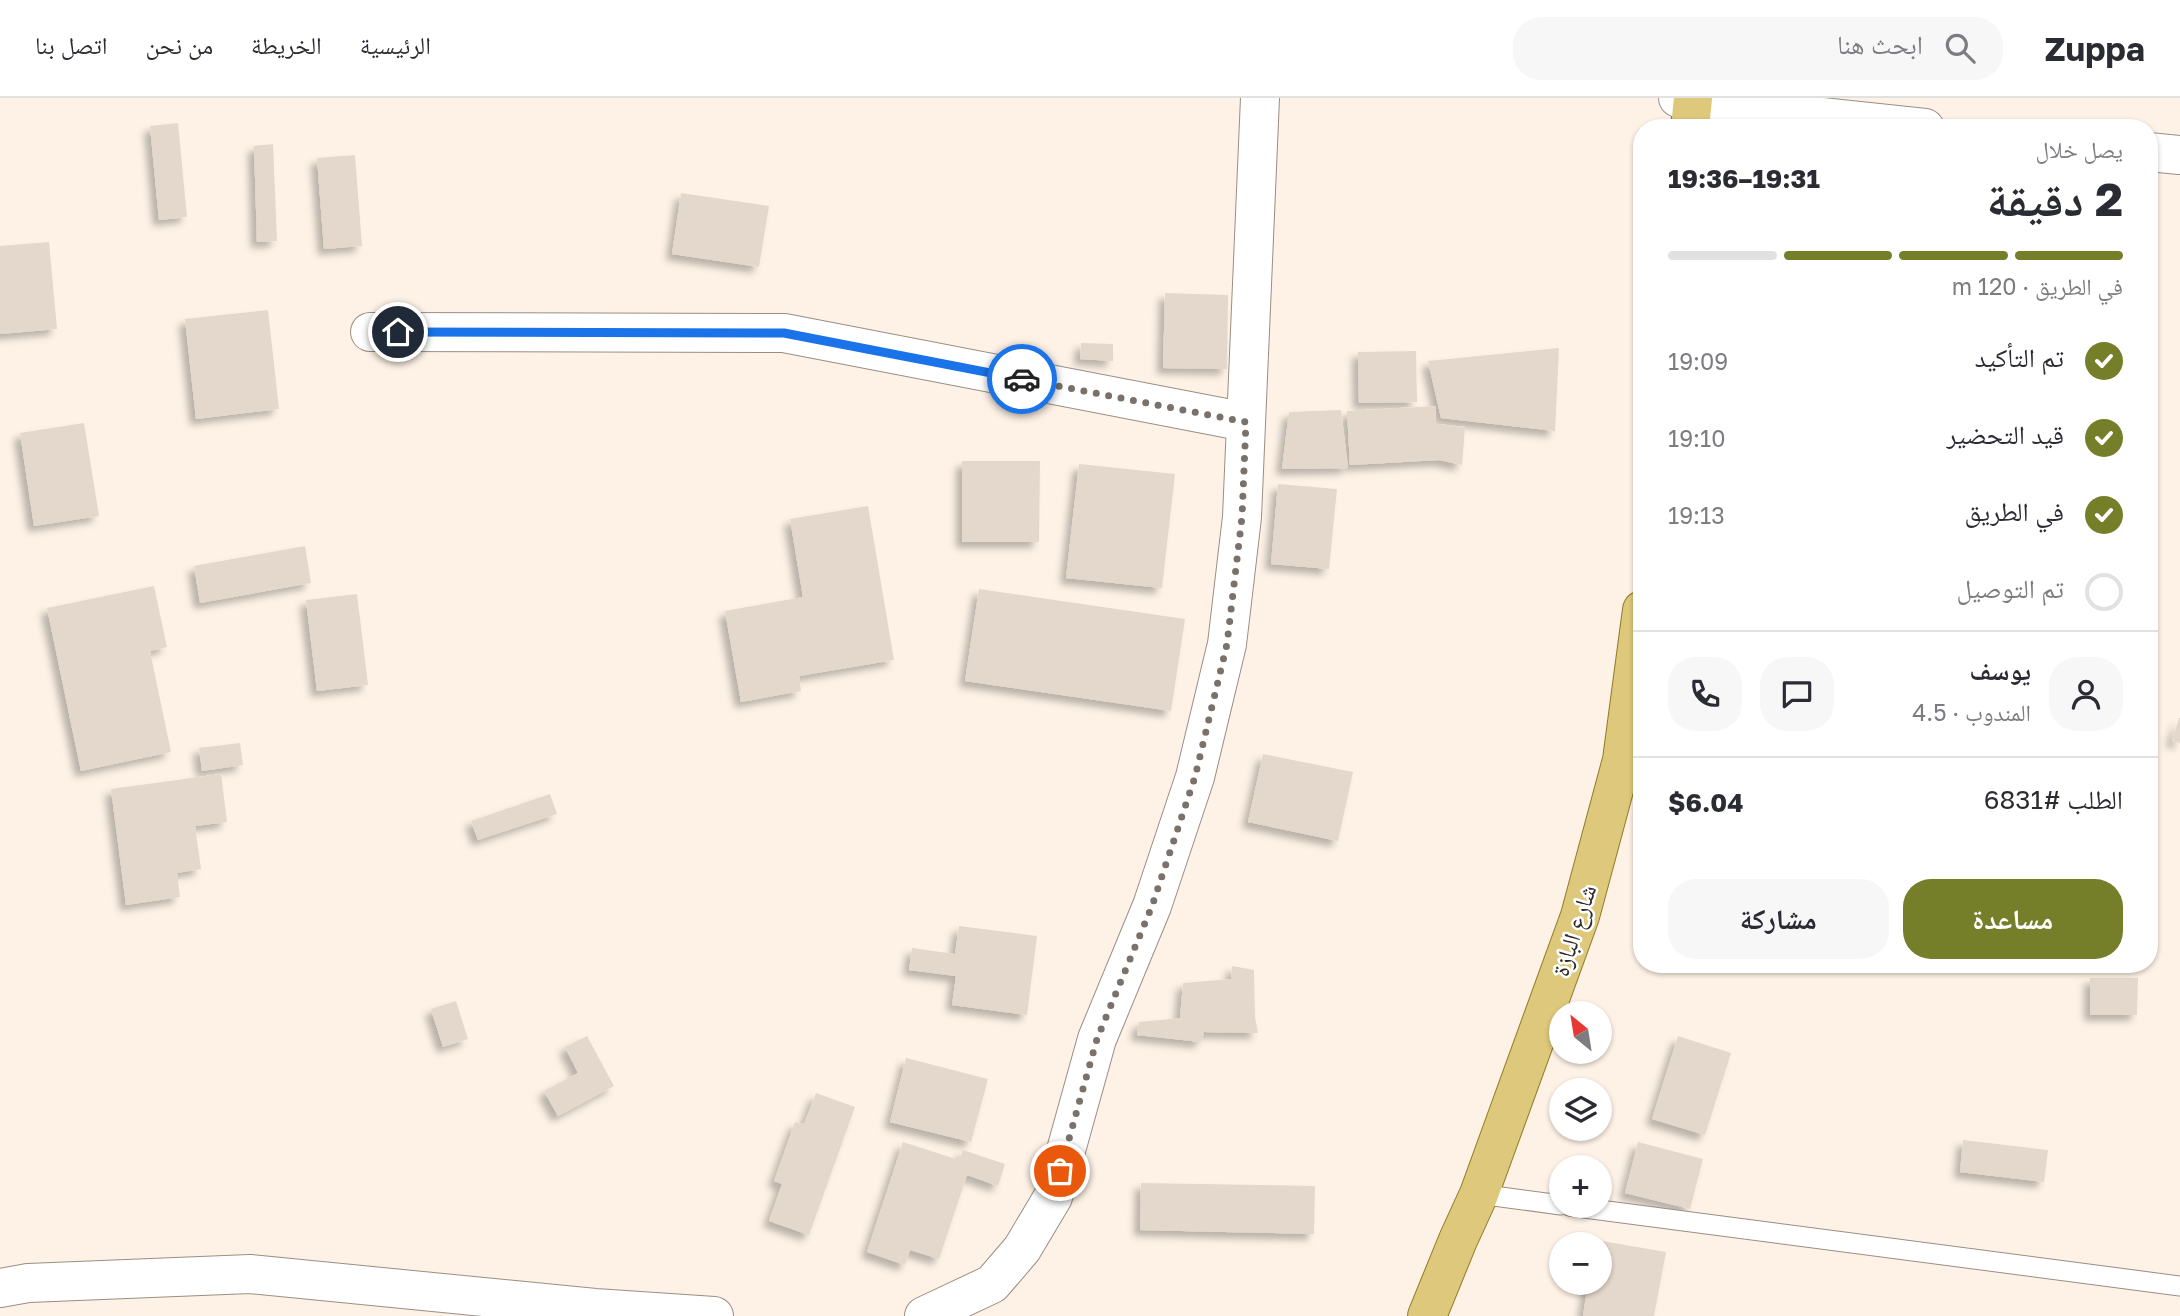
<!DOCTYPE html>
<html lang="ar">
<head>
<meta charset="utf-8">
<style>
  :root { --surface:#fff; --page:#f7f7f7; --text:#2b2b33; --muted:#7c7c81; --line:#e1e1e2; --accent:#757e29 }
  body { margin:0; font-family:"Golos Text","Noto Naskh Arabic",sans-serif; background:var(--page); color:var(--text); direction:rtl; height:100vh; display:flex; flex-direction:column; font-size:26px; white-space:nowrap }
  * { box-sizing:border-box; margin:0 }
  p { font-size:23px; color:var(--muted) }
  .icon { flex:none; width:38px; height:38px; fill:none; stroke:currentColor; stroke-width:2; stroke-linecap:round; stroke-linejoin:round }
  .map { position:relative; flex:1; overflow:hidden; direction:ltr }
  .side { position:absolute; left:1633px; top:21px; width:525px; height:854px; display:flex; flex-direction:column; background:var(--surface); border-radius:28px; box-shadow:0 2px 5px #0004; direction:rtl }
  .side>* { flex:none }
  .needle { width:46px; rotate:330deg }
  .controls { position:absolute; left:1549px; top:903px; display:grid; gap:14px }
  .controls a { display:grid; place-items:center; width:63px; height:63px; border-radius:50%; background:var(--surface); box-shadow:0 2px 5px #0004; font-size:35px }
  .pin { position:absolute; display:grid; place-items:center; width:60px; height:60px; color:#fff; margin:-30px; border:4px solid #fff; border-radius:50%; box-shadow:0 2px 7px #0007 }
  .courier { position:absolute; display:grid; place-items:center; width:70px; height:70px; margin:-35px; border:5px solid #1a73e8; border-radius:50%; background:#fff; color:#222; box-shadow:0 2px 9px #0007 }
  .summary em { font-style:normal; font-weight:700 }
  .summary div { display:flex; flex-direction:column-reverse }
  .summary { display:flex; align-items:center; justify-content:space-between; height:119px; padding:0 35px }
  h1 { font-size:46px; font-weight:700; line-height:52px }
  .bar { display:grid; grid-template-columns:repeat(4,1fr); gap:10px 7px; align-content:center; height:84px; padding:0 35px }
  .bar i { height:9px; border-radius:5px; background:var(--line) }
  .bar .current { background:var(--accent) }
  .bar p { grid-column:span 4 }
  .line { display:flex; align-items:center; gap:18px; padding:0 35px; border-top:2px solid var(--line) }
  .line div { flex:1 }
  .round { display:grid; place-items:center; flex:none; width:74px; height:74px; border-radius:28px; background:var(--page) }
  ol { padding:0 35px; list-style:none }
  li { display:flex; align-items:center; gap:21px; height:77px }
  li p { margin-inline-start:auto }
  li .icon { padding:7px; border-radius:50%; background:var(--accent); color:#fff; stroke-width:4 }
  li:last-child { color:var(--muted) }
  li i { width:38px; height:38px; border:4px solid var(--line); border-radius:50% }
  .button { display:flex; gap:14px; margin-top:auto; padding:14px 35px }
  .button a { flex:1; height:80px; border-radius:28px; background:var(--accent); color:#fff; font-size:28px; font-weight:700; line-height:80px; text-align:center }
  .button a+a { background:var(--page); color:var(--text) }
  header { display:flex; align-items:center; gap:42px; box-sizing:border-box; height:98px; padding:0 35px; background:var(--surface); border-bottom:2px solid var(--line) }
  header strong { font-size:33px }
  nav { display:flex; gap:38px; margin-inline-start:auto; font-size:24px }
  .search { width:490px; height:63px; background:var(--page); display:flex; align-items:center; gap:18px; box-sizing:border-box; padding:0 24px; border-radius:28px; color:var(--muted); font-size:26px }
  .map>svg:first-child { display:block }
  .building { fill:#e4d8cc; filter:url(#shadow) }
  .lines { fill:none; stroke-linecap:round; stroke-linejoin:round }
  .service-casing { stroke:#998e83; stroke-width:21 }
  .minor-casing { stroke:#998e83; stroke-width:40 }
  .primary-casing { stroke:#927a25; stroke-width:40 }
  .service { stroke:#fff; stroke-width:19 }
  .minor { stroke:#fff; stroke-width:38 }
  .primary { stroke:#ddc87b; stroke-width:38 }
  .done { stroke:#79716a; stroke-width:7; stroke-dasharray:0 12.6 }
  .route { stroke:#1a73e8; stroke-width:9 }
  .labels { text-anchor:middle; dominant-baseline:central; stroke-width:5; stroke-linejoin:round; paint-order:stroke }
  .street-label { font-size:24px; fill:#312c28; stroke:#fff }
</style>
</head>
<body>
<header>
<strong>Zuppa</strong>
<div class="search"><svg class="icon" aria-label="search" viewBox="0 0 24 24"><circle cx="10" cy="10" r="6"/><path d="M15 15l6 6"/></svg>ابحث هنا</div>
<nav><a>الرئيسية</a><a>الخريطة</a><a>من نحن</a><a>اتصل بنا</a></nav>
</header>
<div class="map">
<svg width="2180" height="1218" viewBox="0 0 2180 1218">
  <defs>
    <filter id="shadow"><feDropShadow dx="-6" dy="6" stdDeviation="3.5" flood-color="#0004"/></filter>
  </defs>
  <rect width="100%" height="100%" fill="#fef2e6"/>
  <path class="building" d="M178,25l9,94 -28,3 -9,-94z
    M273,46l4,97 -20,1 -3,-96z
    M355,57l7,91 -38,3 -7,-91z
    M681,95l88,13 -10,61 -87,-13z
    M49,144l8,87 -57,5v-88z
    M1165,195l63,2 -1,74 -64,-1z
    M268,212l11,99 -83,10 -11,-100z
    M1081,245l32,1v17l-33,-2z
    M1559,250l-4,83 -114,-13 -13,-57z
    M1416,253l1,51 -58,1 -1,-51z
    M1436,308v18l29,3 -3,38 -23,-5 -89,5 -3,-54z
    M1341,312l7,58 -66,1 7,-57z
    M84,325l15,93 -65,10 -14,-93z
    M962,363h78l-1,81h-77z
    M1079,366l96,10 -13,114 -96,-10z
    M1278,386l59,5 -8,80 -58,-5z
    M868,408l26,154 -95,16 2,15 -60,11 -16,-91 78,-14 -13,-78z
    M305,448l6,37 -111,20 -6,-37z
    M154,488l13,61 -17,4 21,101 -90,19 -34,-163z
    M979,491l206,30 -14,92 -206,-30z
    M357,496l11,91 -51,6 -11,-91z
    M2179,620h1v25l-8,-2z
    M240,645l3,22 -41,6 -3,-23z
    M1263,656l90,18 -15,69 -90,-19z
    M221,676l6,48 -32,4 6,43 -24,4 3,24 -54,8 -15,-116z
    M550,696l7,20 -79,26 -7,-19z
    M959,828l78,10 -10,79 -75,-10 4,-29 -47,-6 3,-22 43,6z
    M1232,868l22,4 1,47 3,16 -54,-1 -3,10 -64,-7 2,-13 41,-4 3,-35 48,-4z
    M2090,880h48l-1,37h-47z
    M456,903l12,38 -25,8 -12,-38z
    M587,938l27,50 -56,30 -14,-25 34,-18 -13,-26z
    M1678,938l53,17 -26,82 -53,-16z
    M906,960l82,21 -17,63 -81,-20z
    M816,995l39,14 -46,128 -40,-14 13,-37 -8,-3 21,-59 9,2z
    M1963,1042l85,10 -4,32 -84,-10z
    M903,1044l56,18 4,-10 42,14 -7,22 -31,-11 -28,84 -29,-9 -5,15 -38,-13z
    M1638,1044l65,17 -13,50 -65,-16z
    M1141,1085l174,3 -1,48 -174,-4z
    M1596,1142l70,12 -12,64h-71l5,-33h12v-39h-5z"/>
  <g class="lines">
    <g class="service-casing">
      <path id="service" d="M1479,1096l82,11
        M1569,1108l611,80"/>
    </g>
    <g class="minor-casing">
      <path id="minor" d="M1678,0l14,5 233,25
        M2149,54l31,3
        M370,234l414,1 462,89
        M0,1190l28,-5 222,-9 345,34 119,8
        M924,1218l68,-32 30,-35 31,-52 44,-158 55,-133 43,-129 32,-133 15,-127 18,-419"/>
    </g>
    <g class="primary-casing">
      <path id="primary" d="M1690,30l3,-30
        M1427,1218l31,-76 21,-46 101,-278 42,-156 20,-150"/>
    </g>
    <use href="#service" class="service"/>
    <use href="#minor" class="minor"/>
    <use href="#primary" class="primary"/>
  </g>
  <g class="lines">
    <path class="done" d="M1022,281l224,43 -4,95 -15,127 -32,133 -43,129 -55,133 -37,132"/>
    <path class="route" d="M398,234l386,1 238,46"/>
  </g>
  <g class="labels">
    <g class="street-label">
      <text transform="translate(1573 832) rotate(-72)">شارع البازة</text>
    </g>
  </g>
</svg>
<div class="controls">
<a><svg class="needle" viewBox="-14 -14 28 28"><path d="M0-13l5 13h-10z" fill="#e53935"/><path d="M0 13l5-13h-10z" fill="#7c7c81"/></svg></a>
<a><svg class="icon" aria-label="layers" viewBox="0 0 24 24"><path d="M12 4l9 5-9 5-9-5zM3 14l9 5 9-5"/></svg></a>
<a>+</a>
<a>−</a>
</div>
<div class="pin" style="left:1060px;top:1073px;background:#ea580c"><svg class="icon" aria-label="bag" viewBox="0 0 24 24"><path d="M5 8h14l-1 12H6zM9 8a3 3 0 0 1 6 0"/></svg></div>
<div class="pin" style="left:398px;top:234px;background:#1f2937"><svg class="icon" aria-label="home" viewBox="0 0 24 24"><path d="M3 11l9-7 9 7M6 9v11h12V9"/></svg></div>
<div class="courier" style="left:1022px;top:281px"><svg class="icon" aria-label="car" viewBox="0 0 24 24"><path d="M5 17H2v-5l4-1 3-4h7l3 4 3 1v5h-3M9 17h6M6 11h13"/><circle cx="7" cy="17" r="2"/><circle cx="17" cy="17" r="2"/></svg></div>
<section class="side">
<div class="summary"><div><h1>2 دقيقة</h1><p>يصل خلال</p></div><em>19:31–19:36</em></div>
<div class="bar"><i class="current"></i><i class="current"></i><i class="current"></i><i></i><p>في الطريق · 120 m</p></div>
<ol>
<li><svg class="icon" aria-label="check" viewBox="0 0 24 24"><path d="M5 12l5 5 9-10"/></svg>تم التأكيد<p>19:09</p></li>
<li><svg class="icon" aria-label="check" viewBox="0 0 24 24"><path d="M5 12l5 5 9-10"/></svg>قيد التحضير<p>19:10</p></li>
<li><svg class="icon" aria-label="check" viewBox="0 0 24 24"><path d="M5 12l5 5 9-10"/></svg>في الطريق<p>19:13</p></li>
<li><i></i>تم التوصيل</li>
</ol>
<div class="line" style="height:126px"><a class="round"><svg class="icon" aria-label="person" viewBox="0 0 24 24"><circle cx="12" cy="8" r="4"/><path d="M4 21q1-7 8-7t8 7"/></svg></a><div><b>يوسف</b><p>المندوب · 4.5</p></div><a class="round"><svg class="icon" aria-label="chat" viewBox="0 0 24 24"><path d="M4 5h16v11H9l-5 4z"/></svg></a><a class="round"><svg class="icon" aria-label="phone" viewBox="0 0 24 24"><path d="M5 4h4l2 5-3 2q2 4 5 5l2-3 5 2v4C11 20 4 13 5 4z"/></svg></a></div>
<div class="line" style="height:91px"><div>الطلب #6831</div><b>$6.04</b></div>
<div class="button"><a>مساعدة</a><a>مشاركة</a></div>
</section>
</div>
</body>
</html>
